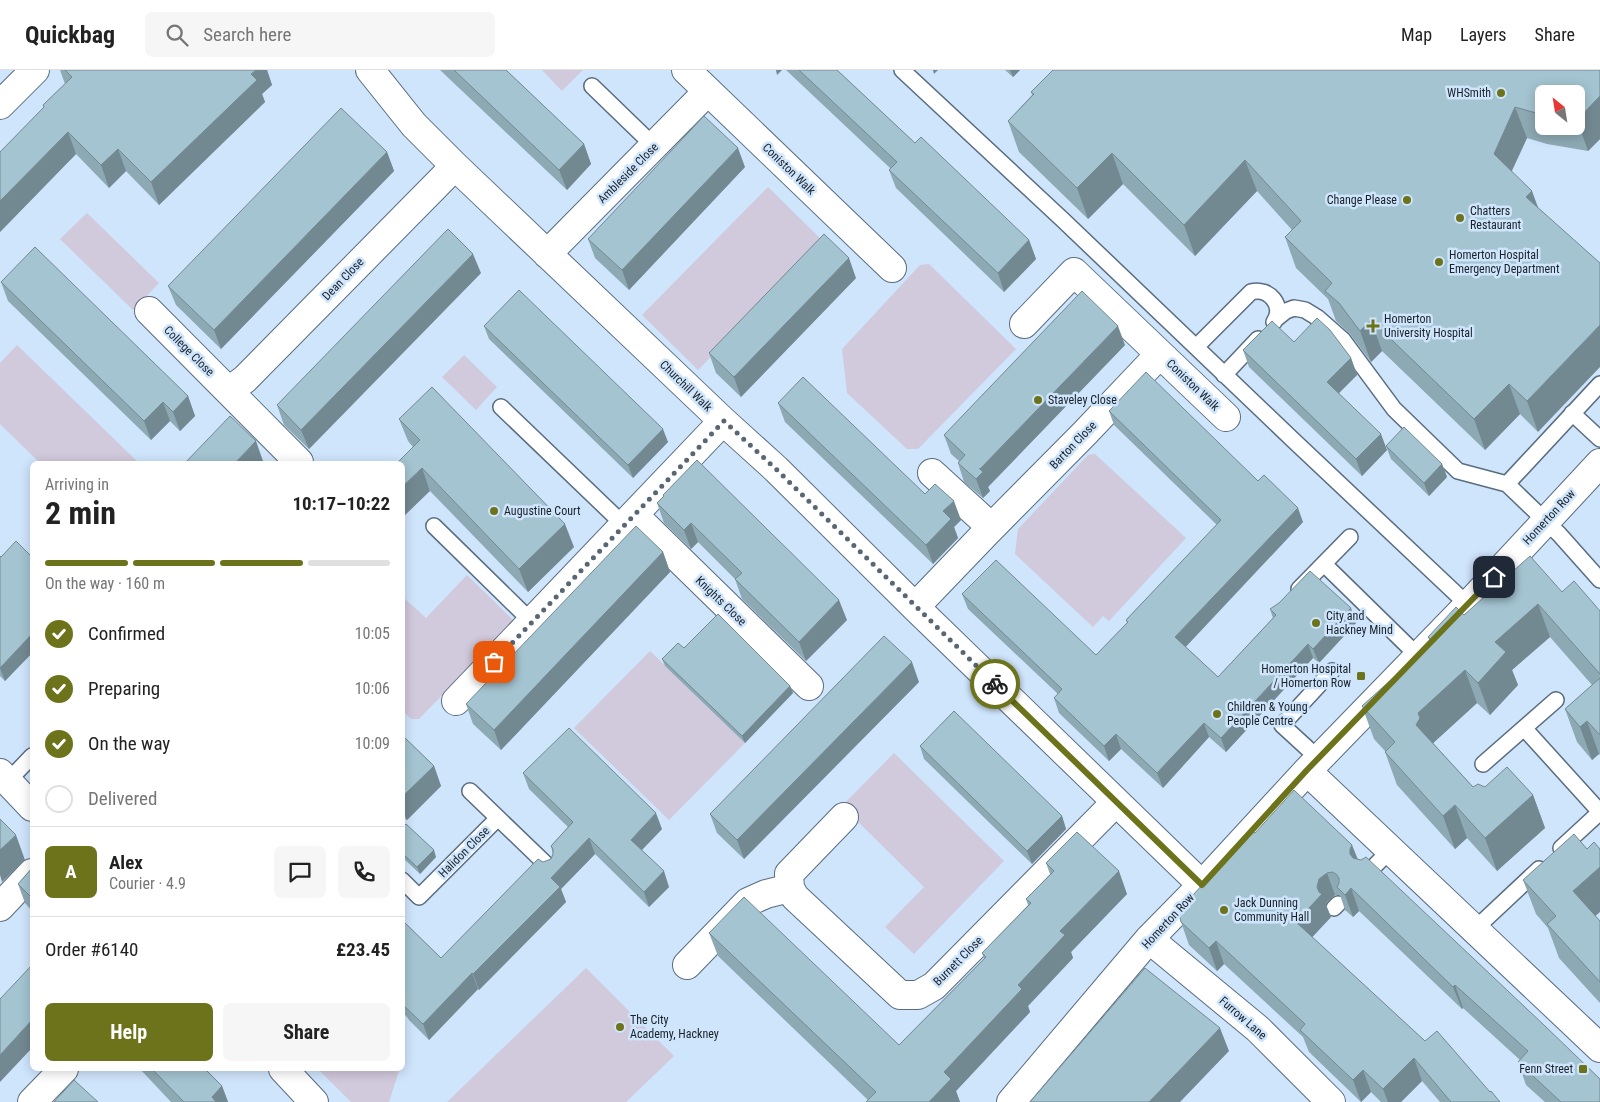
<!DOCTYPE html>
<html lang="en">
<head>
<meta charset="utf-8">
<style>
  :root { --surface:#fff; --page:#f6f6f6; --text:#222; --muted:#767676; --line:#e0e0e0; --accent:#6c731b }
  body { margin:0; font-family:"Roboto Condensed",sans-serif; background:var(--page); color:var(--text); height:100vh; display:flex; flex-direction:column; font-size:19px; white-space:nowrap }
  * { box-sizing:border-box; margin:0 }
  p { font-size:16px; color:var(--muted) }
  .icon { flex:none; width:28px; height:28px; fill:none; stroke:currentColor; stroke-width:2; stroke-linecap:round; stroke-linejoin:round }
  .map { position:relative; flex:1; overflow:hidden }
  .panel { position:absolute; left:30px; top:391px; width:375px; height:610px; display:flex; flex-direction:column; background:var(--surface); border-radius:8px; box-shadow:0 2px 12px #0003 }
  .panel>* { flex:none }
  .needle { width:32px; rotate:330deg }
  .fabs { position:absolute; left:1535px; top:15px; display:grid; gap:10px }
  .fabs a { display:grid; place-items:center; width:50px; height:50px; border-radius:8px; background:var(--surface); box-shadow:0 2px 12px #0003; font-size:25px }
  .pin { position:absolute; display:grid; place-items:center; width:42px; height:42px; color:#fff; margin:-21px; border-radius:10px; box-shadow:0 2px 8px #0006 }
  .courier { position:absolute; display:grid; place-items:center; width:50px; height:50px; margin:-25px; border:4px solid #6c731b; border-radius:50%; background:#fff; color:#222; box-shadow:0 1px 6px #0007 }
  .head em { font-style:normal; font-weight:700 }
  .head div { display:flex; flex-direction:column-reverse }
  .head { display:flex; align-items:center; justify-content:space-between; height:85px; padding:0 15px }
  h1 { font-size:32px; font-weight:700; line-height:38px }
  .bar { display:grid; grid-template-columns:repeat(4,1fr); gap:8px 5px; align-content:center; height:60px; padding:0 15px }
  .bar i { height:6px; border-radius:4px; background:var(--line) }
  .bar .selected { background:var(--accent) }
  .bar p { grid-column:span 4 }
  .line { display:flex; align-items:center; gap:12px; padding:0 15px; border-top:1px solid var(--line) }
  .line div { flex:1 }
  .round { display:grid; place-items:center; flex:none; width:52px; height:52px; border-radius:8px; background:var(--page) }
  ol { padding:0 15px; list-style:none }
  li { display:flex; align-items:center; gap:15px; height:55px }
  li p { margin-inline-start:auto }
  li .icon { padding:5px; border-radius:50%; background:var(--accent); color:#fff; stroke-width:4 }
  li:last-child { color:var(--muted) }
  li i { width:28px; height:28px; border:2px solid var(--line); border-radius:50% }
  .primary-button { display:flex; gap:10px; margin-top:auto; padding:10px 15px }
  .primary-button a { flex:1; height:58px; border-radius:8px; background:var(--accent); color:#fff; font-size:20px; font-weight:700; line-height:58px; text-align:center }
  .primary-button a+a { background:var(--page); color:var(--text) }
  header { display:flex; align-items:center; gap:30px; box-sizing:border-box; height:70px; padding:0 25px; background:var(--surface); border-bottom:1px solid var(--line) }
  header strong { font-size:24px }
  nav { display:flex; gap:28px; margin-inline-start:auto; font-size:18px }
  .search { width:350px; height:45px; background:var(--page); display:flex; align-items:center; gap:12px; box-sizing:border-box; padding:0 18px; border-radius:8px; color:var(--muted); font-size:19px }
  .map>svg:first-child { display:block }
  .green { fill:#d1c9dc }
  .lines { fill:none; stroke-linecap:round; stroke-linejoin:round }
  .service-casing { stroke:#596c80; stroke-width:18 }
  .minor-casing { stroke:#596c80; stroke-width:30 }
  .tertiary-casing { stroke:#596c80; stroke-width:30 }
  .trunk-casing { stroke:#596c80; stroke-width:30 }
  .service { stroke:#fff; stroke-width:15 }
  .minor { stroke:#fff; stroke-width:28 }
  .tertiary { stroke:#fff; stroke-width:28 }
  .trunk { stroke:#fff; stroke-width:28 }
  .wall { fill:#8da9b4; fill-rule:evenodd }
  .shaded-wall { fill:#738992 }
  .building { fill:#a4c4d1; stroke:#738992 }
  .done { stroke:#596673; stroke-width:5; stroke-dasharray:0 9 }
  .route { stroke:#6c731b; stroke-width:6 }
  .poi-dot { fill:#6c731b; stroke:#cfe5fc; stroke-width:2 }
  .labels { text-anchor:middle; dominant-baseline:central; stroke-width:5; stroke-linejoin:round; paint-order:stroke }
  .poi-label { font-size:12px; fill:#192129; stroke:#cfe5fc; text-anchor:start }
  .street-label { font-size:12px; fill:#192129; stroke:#cfe5fc }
</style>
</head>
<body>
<header>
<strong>Quickbag</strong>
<div class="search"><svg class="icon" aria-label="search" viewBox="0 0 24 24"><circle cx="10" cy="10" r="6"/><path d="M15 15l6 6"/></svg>Search here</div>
<nav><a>Map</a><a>Layers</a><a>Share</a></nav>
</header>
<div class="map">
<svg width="1600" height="1032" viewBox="0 0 1600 1032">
  <rect width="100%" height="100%" fill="#cfe5fc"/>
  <path class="green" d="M542,0h41l-21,21z
    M768,117l56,55 -126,128 -56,-55z
    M87,143l72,70 -26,27 -73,-71z
    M929,194l87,85 -98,100h-11l-60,-56 -5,-44 78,-84z
    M17,275l123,119h-99l-41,-40v-61z
    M464,285l33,32 -21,23 -34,-33z
    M1095,384l91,84 -77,83 -6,-5 -10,11 -78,-73 3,-25 70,-74z
    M467,505l47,46 -95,98h-8l-8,-8 -1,-115 24,22z
    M650,581l95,92 -76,77 -95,-92z
    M894,683l110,108 -90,93 -29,-27 39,-40 -82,-81z
    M586,898l88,88 -48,46h-179z
    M318,999h78l3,2 -10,31h-38z"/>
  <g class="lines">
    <g class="service-casing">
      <path id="service" d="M902,0l162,151 228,218 176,166
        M592,16l62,60
        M1276,249l10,-8 8,-3 11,2 13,8 25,22 51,69 64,62 49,13 52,50 41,46
        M1196,277l55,-55c18,-5 34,14 23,30
        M1224,305l34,-36
        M501,337l123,118
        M1572,343l28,26
        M1507,414l93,-100
        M434,456l98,96
        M1324,494l94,92
        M1299,519l51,-52
        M1524,658l76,84
        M1319,689l-37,-34 50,-54
        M1483,694l73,-64
        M8,711l24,-25
        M470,721l80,77
        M1561,778l39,-36
        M1367,804l24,-25
        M402,810l17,17 79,-79
        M1334,838l4,-4
        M1475,859l64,-60"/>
    </g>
    <g class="minor-casing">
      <path id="minor" d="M370,0l44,55 41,41 268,255 53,48 139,138 287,278
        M686,0l206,198
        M547,184l161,-163
        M149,241l150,151
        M1024,254l50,-52 152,145
        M229,321l16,-12 210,-213
        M932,403l59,54
        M634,445l175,171
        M915,537l71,-74 98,-99 76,-80
        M456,631l267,-280
        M1307,701l293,277
        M844,747l-55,57 1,14 5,9 105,98h18l16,-9 182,-184
        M0,837l32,-34
        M1149,869l109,90 73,73
        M687,895l61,-63 18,-8 24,-6
        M32,1032l32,-33
        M1011,1032l138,-163 53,-54 105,-114 161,-166 132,-142"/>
    </g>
    <g class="tertiary-casing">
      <path id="tertiary" d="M0,35l35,-35"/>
    </g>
    <g class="trunk-casing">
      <path id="trunk" d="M0,703l32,34
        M283,999l31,33"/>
    </g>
    <use href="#service" class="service"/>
    <use href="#minor" class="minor"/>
    <use href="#tertiary" class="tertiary"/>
    <use href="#trunk" class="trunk"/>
  </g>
  <path class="wall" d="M60,0h207l5,15 -10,9 3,8 -106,103 -33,-34 -17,17 -33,-34 -76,78v-80l44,-44 -1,-3 22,-21z
    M440,0h66l78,74 7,20 -24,26z
    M786,0h51l78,73 114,97 7,19 -32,33 -108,-104 -7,-18 1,-2z
    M1005,0h15l-7,7z
    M1600,0v69l-12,12 -41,-7 -20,-6 -15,33 26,261 -18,-18 -35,36 -103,-99 -11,11 -21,-28 -14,-13 -8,-22 -32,-31 -11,-31 7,-7 -35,-39 -62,65 -72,-72 -35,35 -69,-67 -11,-31 24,-26 -1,-3zM1544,24h32v32h-32z
    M387,82l7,19 -173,178 -45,-44 -8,-19z
    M745,97l-116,123 -34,-32 -7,-19z
    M481,203l-172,176 -25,-24 -7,-20z
    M856,208l-115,119 -25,-24 -7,-20z
    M1,212l187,114 7,20 -15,15 -10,-10 -19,19 -143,-139z
    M484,256l184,116 -35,36 -144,-139z
    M1294,272l57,16 6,17 -18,18 48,57 -25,26 -113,-109 -6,-17z
    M1125,275l-137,142 2,4 -7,7 -19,-16 -6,-19 1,-2 -8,-7 -7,-19z
    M778,333l147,91 36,26 -7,7 4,11 -25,26 -148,-142z
    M1109,341l149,70 45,41 -118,124 33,31 55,-59 -3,-9 86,14 -37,40 -6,-5 -87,94 -17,-15 -46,51 -42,-39 -12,12 -50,-48 -5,-15 4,-4 -90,-85 -6,-15 134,61 31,-32 -1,-3 91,-95 -103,-100z
    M399,349l175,128 -46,45 -98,-101 -17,-44 -5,-6z
    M1386,376l56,18 5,13 -18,19 -38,-37z
    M663,425l184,125 -41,41 -64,-62 -7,-20 -37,-37 -7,7 -27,-26 -7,-20 6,-6z
    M663,482l7,20 -169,178 -28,-26 -7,-20z
    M0,486l1,1h31v96l-27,28 -5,-5z
    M1562,522l38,19v144l-1,-1 -7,6 -15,-18 -12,-33 27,-24 -42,-48 -38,33 6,15 -28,30 -13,-12 -44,40 40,44h12l48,8 12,33 -48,43 -30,-33 -12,11 -58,-64 -12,-33v-1l-11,-12 -12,-33 69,-62 -3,-7 36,-22z
    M684,578l106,38 3,7 -48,50 -80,-77 -3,-7z
    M919,612l-175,177 -27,-26 -7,-19z
    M402,665l32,31 7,20 -34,34 -5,-4z
    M920,676l142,70 4,13 -34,35 -108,-105z
    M523,703l139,56 -20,21 27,37 -20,20 -54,-53 -34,35 5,13 -87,88 -1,-1 -49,51 -20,-20 -2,-3 -5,-5v-92l39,38 110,-99 2,-5 -2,-8 17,-19 -39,-38z
    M402,758l34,29 -16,17 -18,-17z
    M1255,763l103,27 242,242h-55l-19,-17 -8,-23 2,-2 -57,-52 -1,1 -103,-98 -6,6 -8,-7 -5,-15h-5l-8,7 -1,3 5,12 -19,20 113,104 65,51 10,10h-60l-18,-21 -21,21h-20l-10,-10 -10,10 -52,-50 -6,-15 -79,-73 -7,7 -28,-26 -8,-23z
    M1046,793l81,31 -56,58 2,6 -45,48 2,6 -74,79 4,11 -92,-2 -150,-144 -9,-23 190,112 85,-86 -2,-6 46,-48 -2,-6 24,-25z
    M32,798v43l-7,-8 -7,-19z
    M1523,810l72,36 5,5v82l-41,-45 -11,-30 -12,-14z
    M140,999h65l17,17 6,16h-57z"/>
  <path class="shaded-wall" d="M256,0h11l5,15 -10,9 3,8 -106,103 -8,-23z
    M776,0h6l-5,5z
    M933,0h5l-4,4z
    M1010,0h10l-7,7z
    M1600,26v43l-12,12 -11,-31z
    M1515,37l12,31 -22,47 -11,-31z
    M68,62l8,22 -76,78v-31z
    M584,74l7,20 -24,26 -8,-20z
    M738,78l7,19 -116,123 -7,-20z
    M118,79l8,22 -17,17 -8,-23z
    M387,82l7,19 -173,178 -7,-19z
    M1112,83l11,31 -35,35 -11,-31z
    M1245,90l12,31 -62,65 -11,-31z
    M1532,121l11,30 -17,-24z
    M1029,170l7,19 -32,33 -6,-19z
    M473,184l8,19 -172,176 -8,-19z
    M849,188l7,20 -115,119 -7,-20z
    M1371,250l11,31 -11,11 -11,-31z
    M1600,255v42l-62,65 -11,-31z
    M1118,256l7,19 -137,142 2,4 -7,7 -7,-19 4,-10z
    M1351,288l6,17 -24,24 -6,-17z
    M1509,314l11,30 -35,36 -11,-31z
    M188,326l7,20 -15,15 -7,-19z
    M163,332l7,19 -19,19 -7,-19z
    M663,359l5,13 -35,36 -5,-13z
    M1381,364l6,16 -25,26 -6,-17z
    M256,371l7,20 -3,3h-26z
    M1442,394l5,13 -18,19 -5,-13z
    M422,398l8,23 -28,27v-31z
    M954,431l7,19 -7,7 4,11 -25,26 -7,-19 17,-34z
    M1298,438l5,14 -122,130 -6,-15z
    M691,453l7,19 -7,7 -7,-19z
    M565,454l9,23 -46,45 -9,-23z
    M663,482l7,20 -169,178 -7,-20z
    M839,530l8,20 -41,41 -7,-19z
    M1538,534l12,33 -38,33 6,15 -28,30 -12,-32 17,-41z
    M1351,538l5,15 -37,40 -6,-14z
    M32,564v19l-27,28 -5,-13z
    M1308,574l5,14 -87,94 -5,-14z
    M912,592l7,20 -175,177 -7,-19z
    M1465,600l12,33 -47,43 -14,-21 2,-12z
    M790,616l3,7 -48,50 -3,-7z
    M1587,651l12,33 -7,6 -12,-33z
    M1204,653l5,14 -46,51 -6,-15z
    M1116,664l5,15 -12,12 -5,-15z
    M434,696l7,20 -34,34 -5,-11v-12z
    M1533,725l12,33 -48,43 -12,-33z
    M1455,735l12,33 -12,11 -12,-33z
    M656,743l6,16 -25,26 -6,-15z
    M1062,746l4,13 -34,35 -5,-13z
    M16,765l9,25 -23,22 -2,-7v-25z
    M589,768l6,16 -34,35 5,13 -87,88 -6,-16 78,-96z
    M1352,775l9,22 -3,4 -8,-17v-5z
    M434,780l2,7 -16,17 -3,-7z
    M1600,797v45l-15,13 -12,-34z
    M664,801l5,16 -20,20 -5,-15z
    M1119,801l8,23 -56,58 2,6 -45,48 2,6 -74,79 4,11h-31l15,-30 74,-87 42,-54z
    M1327,803l8,22 -8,7 -1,3 5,12 -26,28 -9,-23 21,-35 2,-8z
    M1351,818l8,23 -6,6 -8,-22z
    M1216,871l8,23 -7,7 -8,-23z
    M472,903l6,16 -49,51 -6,-16z
    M1455,915l8,23 -1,1 -9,-22z
    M32,950v28l-32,34v-27z
    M1220,958l9,23 -49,51h-31z
    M1414,988l8,23 -21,21h-13l-5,-13z
    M1363,1000l8,22 -10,10 -8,-22z
    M222,1016l6,16h-15l-1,-5z"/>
  <path class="building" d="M65,0h191l-5,4 6,6 -106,102 -33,-33 -17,16 -33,-33 -68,69v-49l44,-45 -1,-2 29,-28z
    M454,0h52l78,74 -25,26z
    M799,0h38l78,73 6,-6 108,103 -31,33 -109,-103 8,-8z
    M1053,0h547v26l-23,24h-1v-26h-32v20l-8,-1 -21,-6 -21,47 38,37 -6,6 74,66v62l-73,76 -18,-17 -35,35 -103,-99 -11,11 -21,-28 -14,-12 7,-8 -47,-46 16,-16 -56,-61 -61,65 -72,-72 -35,35 -69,-67 26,-27 -3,-2z
    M341,38l46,44 -173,178 -46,-44z
    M704,46l34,32 -116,122 -34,-31z
    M448,159l25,25 -172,176 -24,-25z
    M824,164l25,24 -115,119 -25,-24z
    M35,177l153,149 -15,16 -10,-10 -19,19 -143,-139z
    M519,220l144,139 -35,36 -144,-139z
    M1082,221l36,35 -138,143 -1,-1 4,4 -7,7 -18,-16 7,-8 -21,-20z
    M1317,248l13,12 21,28 -24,24 54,52 -25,25 -113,-109 29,-29 22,21z
    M1146,302l112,109 6,-6 34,33 -123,129 43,40 58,-62 -6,-6 9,-6 31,-32 41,37 -38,41 -5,-5 -87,94 -17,-15 -47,50 -41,-39 -12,12 -50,-48 8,-9 -100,-95 34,-34 100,95 32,-33 -2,-2 95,-100 -112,-109z
    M803,307l122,117 10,-10 19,17 -11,10 8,8 -25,26 -148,-142z
    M432,317l133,137 -46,45 -97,-101 -20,19v-23h-6l24,-24 -21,-21z
    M230,346l26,25 -22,23h-50z
    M1404,357l38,37 -18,19 -38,-37z
    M697,390l142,140 -40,42 -64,-63 7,-6 -51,-50 -7,7 -27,-27 7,-7 -1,-1z
    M636,456l27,26 -169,178 -28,-26z
    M16,471l16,16v77l-32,34v-112l1,1z
    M1530,486l32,36 12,-11 26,30v63l-62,-70 -43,38 11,10 -28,31 -13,-13 -47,43 2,5 -4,7 57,62 5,-3 7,3 22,-20 26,28 -48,43 -30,-33 -12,11 -58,-64 10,-10 -33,-36 71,-64 -5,-5 28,-30 8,8z
    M718,544l72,72 -48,50 -80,-77 16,-16 6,5z
    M884,566l28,26 -175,178 -27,-26z
    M1600,608v57l-13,-14 -7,6 -15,-18z
    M954,641l108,105 -35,35 -107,-105z
    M569,658l87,85 -25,27 33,31 -20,21 -55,-54 -38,40 9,9 -87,87 -1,-1 -49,51 -20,-19 1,-1 -2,-2v-82l39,38 97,-99 5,3 8,-3 2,-5v-5l-2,-3 22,-24 -50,-49z
    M402,665l32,31 -32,31z
    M1294,720l58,55 -2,4v5l3,4 8,2 5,-3 179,169 55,53v23h-39l-43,-40 10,-11 -73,-66 -2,2 -102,-99 -6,7 -8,-8 2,-4v-5l-3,-4 -4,-2 -5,1 -8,6 -2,8 2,5 3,2 -26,28 129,119 12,-10 53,61 1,-1 9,11h-49l-37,-44 -31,31 -20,-19 -10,10 -53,-50 5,-6 -89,-83 -7,7 -28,-26 -2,-8 1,-5 72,-78 3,2z
    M0,749l16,16 -16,15z
    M406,754l28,26 -17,17 -15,-14v-25z
    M1077,762l42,39 -59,60 5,4 -47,50 4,4 -78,83 7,7 -22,23h-63l10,-10 -167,-159 35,-36 155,148 87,-88 -4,-4 49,-50 -5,-4 28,-28 -8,-8z
    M1574,764l13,15 7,-7 6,7v18l-27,24 27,30v61l-53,-58 9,-8 -33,-36z
    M32,798v30l-14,-14z
    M32,895v55l-32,35v-56z
    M1145,898l75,60 -71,74h-119z
    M152,999h53l17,17 -10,11 4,5h-32z
    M74,1010l24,22h-44z"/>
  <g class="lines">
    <path class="done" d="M494,592l230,-241 52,48 219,215"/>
    <path class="route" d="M995,614l207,201 105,-115 187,-193"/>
  </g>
  <g class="poi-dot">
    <circle cx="1501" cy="23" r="5"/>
    <circle cx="1407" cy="130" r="5"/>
    <circle cx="1460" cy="148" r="5"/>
    <circle cx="1439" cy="192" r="5"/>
    <path d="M1370.5 248.5h5v5h5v5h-5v5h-5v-5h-5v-5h5z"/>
    <circle cx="1038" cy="330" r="5"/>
    <circle cx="494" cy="441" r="5"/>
    <circle cx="1316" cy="553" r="5"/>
    <rect x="1356" y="601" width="10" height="10" rx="2.5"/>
    <circle cx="1217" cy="644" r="5"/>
    <circle cx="1224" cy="840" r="5"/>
    <circle cx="620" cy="957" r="5"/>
    <rect x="1578" y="994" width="10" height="10" rx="2.5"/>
  </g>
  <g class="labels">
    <g class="poi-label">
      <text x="1491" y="23" text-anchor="end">WHSmith</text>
      <text x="1397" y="130" text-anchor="end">Change Please</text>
      <text x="1470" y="141">Chatters<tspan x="1470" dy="14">Restaurant</tspan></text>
      <text x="1449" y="185">Homerton Hospital<tspan x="1449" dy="14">Emergency Department</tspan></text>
      <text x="1384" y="249">Homerton<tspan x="1384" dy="14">University Hospital</tspan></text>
      <text x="1048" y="330">Staveley Close</text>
      <text x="504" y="441">Augustine Court</text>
      <text x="1326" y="546">City and<tspan x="1326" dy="14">Hackney Mind</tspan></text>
      <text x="1351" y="599" text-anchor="end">Homerton Hospital<tspan x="1351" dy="14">/ Homerton Row</tspan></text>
      <text x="1227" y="637">Children &amp; Young<tspan x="1227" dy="14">People Centre</tspan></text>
      <text x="1234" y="833">Jack Dunning<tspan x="1234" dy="14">Community Hall</tspan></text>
      <text x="630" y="950">The City<tspan x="630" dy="14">Academy, Hackney</tspan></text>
      <text x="1573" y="999" text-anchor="end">Fenn Street</text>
    </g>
    <g class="street-label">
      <text transform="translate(789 99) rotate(44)">Coniston Walk</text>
      <text transform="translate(628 103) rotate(-45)">Ambleside Close</text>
      <text transform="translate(343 209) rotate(-46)">Dean Close</text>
      <text transform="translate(189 281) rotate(45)">College Close</text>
      <text transform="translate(1193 315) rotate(44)">Coniston Walk</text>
      <text transform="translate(686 316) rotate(44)">Churchill Walk</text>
      <text transform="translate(1073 375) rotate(-46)">Barton Close</text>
      <text transform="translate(1549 447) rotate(-47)">Homerton Row</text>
      <text transform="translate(721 531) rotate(44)">Knights Close</text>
      <text transform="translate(464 782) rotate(-45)">Halidon Close</text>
      <text transform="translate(1168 851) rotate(-47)">Homerton Row</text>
      <text transform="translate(958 891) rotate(-45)">Burnett Close</text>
      <text transform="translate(1243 948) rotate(41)">Furrow Lane</text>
    </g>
  </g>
</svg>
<div class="fabs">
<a><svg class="needle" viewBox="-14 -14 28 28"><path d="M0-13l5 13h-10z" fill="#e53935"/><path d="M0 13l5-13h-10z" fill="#767676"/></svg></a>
</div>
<div class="pin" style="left:494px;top:592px;background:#ea580c"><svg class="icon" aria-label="bag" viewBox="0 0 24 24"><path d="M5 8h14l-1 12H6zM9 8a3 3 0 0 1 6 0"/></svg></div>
<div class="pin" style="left:1494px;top:507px;background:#1f2937"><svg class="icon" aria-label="home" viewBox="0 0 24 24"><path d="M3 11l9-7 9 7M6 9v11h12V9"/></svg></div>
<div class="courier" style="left:995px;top:614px"><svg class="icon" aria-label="bike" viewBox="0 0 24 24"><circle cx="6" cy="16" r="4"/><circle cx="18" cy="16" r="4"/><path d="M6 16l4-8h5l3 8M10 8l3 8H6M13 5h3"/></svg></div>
<section class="panel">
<div class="head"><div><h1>2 min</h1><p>Arriving in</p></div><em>10:17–10:22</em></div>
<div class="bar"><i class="selected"></i><i class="selected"></i><i class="selected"></i><i></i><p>On the way · 160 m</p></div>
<ol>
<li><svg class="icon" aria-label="check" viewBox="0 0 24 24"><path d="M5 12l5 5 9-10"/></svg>Confirmed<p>10:05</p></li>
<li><svg class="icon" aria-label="check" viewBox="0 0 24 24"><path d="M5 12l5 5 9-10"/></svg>Preparing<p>10:06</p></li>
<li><svg class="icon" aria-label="check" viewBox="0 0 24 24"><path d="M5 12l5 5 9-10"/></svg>On the way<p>10:09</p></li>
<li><i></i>Delivered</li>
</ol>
<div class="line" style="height:90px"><b class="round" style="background:var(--accent);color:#fff">A</b><div><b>Alex</b><p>Courier · 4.9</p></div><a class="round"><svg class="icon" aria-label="chat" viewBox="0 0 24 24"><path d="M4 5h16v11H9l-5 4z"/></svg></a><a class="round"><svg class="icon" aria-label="phone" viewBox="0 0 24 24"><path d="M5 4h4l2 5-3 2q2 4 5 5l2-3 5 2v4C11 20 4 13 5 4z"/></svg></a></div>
<div class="line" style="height:65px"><div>Order #6140</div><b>£23.45</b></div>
<div class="primary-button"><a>Help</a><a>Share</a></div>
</section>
</div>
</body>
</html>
